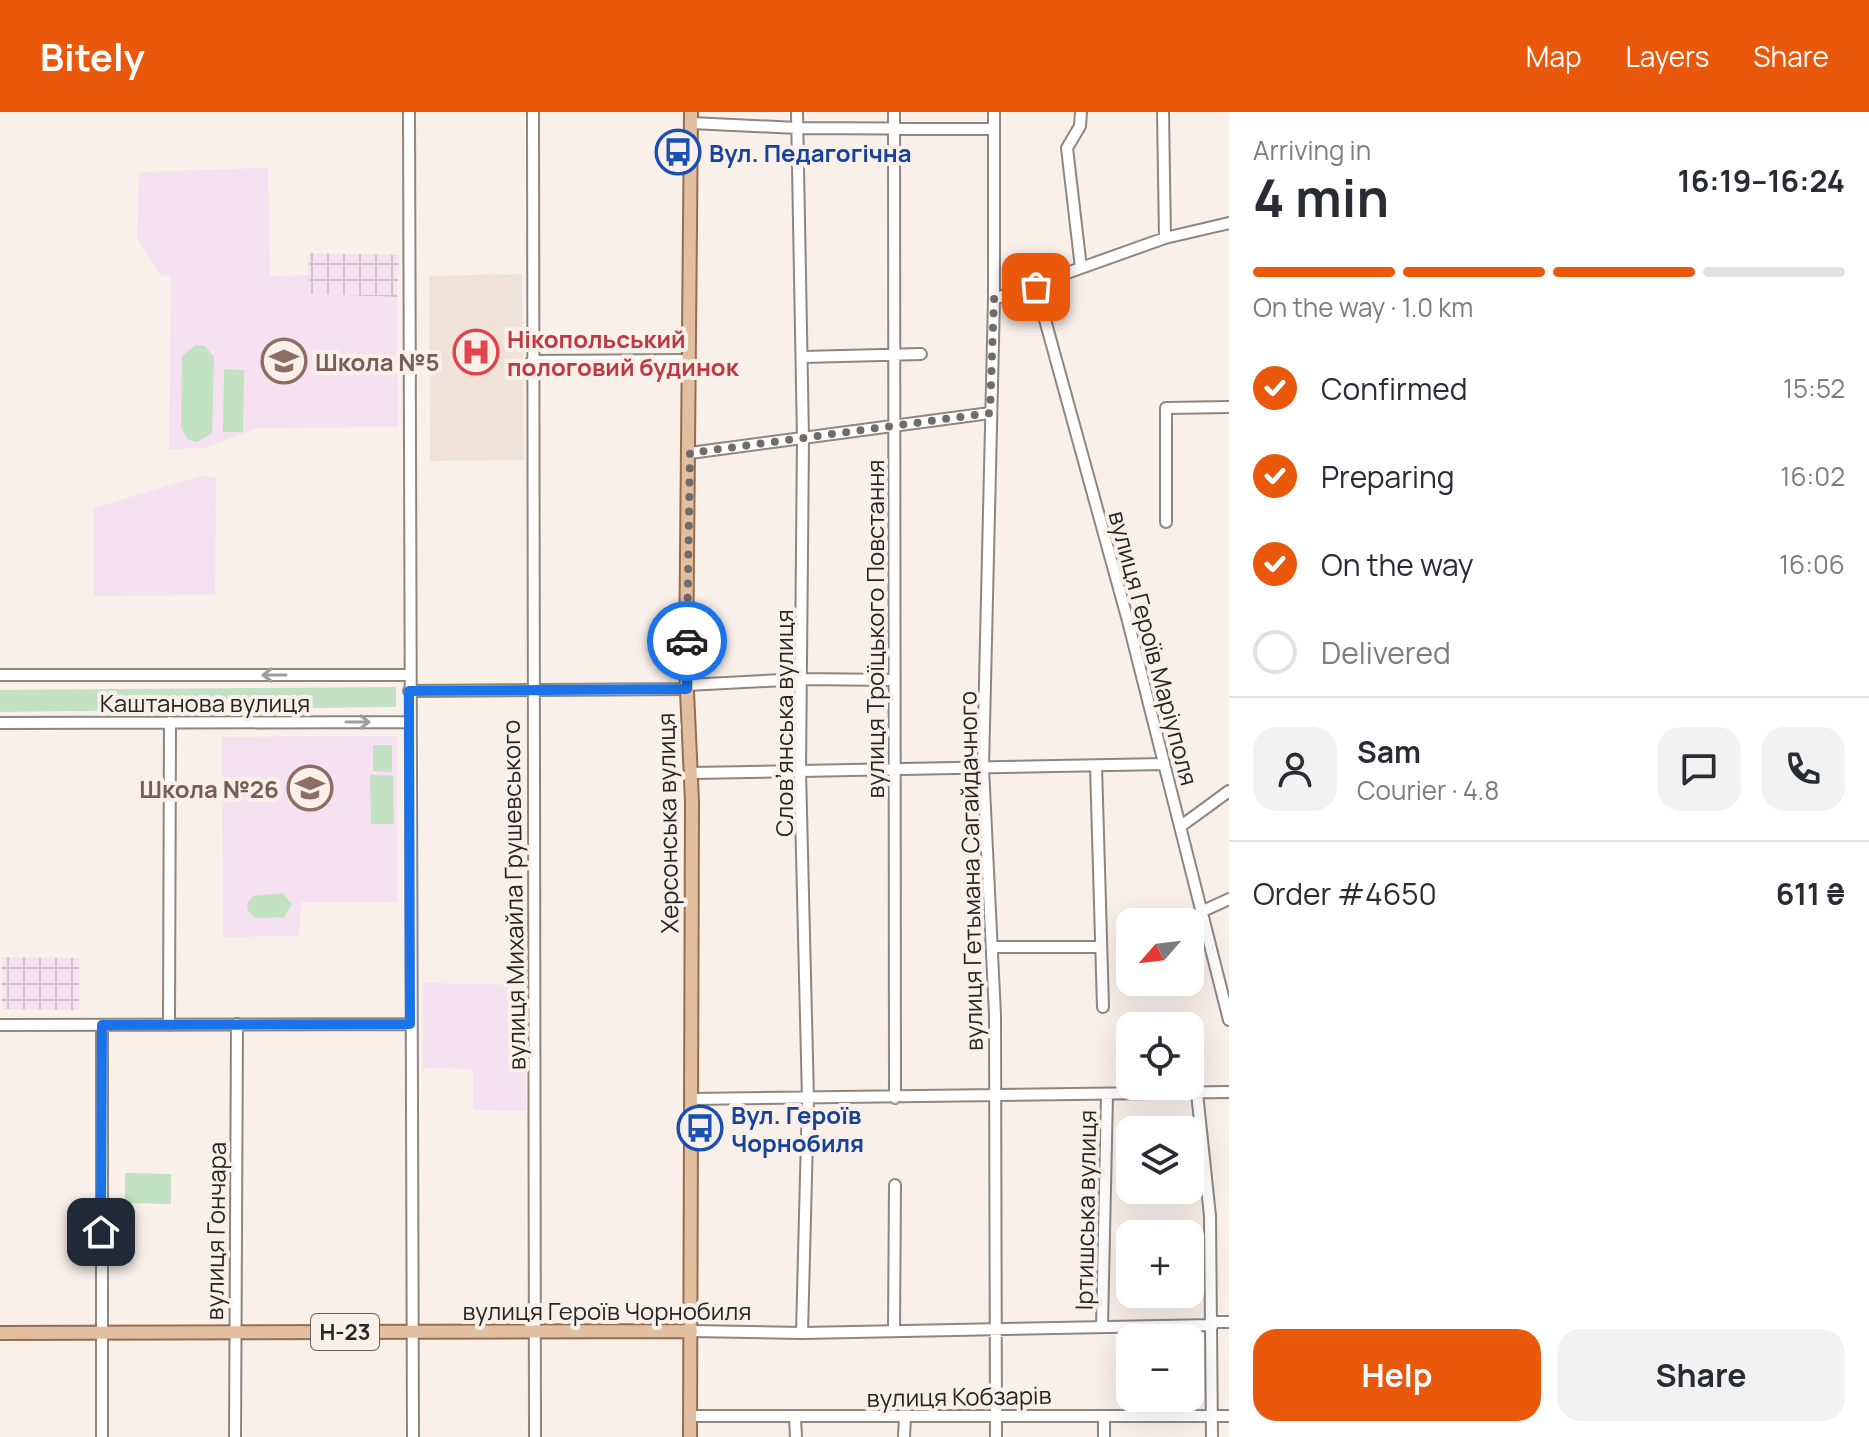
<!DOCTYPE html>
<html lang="en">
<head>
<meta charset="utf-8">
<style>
  :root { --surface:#fff; --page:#f2f2f3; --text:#2b2b33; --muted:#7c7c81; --line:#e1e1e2; --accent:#ea580c }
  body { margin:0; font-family:Manrope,sans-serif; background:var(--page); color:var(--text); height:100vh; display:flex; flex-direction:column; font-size:30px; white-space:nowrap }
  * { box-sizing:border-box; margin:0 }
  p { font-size:26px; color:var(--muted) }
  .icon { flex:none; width:44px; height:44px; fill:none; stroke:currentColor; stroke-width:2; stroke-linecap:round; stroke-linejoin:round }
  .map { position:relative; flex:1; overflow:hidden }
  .side { display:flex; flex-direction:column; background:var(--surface); width:640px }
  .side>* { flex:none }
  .needle { width:52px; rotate:242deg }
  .tools { position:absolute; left:1116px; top:796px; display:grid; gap:16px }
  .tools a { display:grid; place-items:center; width:88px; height:88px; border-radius:16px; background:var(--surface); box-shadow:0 8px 32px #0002; font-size:40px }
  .pin { position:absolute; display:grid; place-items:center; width:68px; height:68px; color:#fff; margin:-34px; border-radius:16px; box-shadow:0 4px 12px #0006 }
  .courier { position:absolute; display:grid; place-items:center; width:80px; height:80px; margin:-40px; border:6px solid #1a73e8; border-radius:50%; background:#fff; color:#222; box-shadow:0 2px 10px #0007 }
  .summary em { font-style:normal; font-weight:700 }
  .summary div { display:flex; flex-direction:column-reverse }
  .summary { display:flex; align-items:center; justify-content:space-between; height:136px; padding:0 24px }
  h1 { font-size:52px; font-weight:700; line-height:60px }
  .bar { display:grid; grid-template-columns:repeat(4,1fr); gap:12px 8px; align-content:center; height:96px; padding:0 24px }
  .bar i { height:10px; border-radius:6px; background:var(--line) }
  .bar .current { background:var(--accent) }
  .bar p { grid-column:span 4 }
  .line { display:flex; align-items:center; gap:20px; padding:0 24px; border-top:2px solid var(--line) }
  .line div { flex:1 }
  .round { display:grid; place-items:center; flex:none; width:84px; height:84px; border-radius:24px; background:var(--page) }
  ol { padding:0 24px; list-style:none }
  li { display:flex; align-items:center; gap:24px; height:88px }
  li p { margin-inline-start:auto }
  li .icon { padding:8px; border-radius:50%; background:var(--accent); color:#fff; stroke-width:4 }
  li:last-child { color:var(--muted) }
  li i { width:44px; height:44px; border:4px solid var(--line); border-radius:50% }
  .primary-button { display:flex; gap:16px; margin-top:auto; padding:16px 24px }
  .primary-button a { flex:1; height:92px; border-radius:24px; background:var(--accent); color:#fff; font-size:32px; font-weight:700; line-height:92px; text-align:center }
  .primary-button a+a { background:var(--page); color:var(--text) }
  header { display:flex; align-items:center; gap:48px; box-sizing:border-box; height:112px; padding:0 40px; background:var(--accent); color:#fff }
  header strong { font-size:38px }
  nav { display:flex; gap:44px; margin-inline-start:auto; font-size:28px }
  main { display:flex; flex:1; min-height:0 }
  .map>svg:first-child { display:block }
  .built { fill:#f1e2d7 }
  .industrial { fill:url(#industrial-grid) }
  .education { fill:#f5e1f0 }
  .grass { fill:#c3e1c3 }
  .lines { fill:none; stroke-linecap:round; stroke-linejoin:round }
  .minor-casing { stroke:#8e8681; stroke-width:14 }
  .major-casing { stroke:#966d4d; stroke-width:16 }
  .minor { stroke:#fff; stroke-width:10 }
  .major { stroke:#e3bfa1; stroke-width:12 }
  .oneway { stroke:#9e9d9c }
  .done { stroke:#716c69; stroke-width:8; stroke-dasharray:0 14.4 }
  .route { stroke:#1a73e8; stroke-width:10 }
  .labels { text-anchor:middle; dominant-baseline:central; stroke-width:8; stroke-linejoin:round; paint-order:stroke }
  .shield { fill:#f9f0ea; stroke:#67625f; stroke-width:2 }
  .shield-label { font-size:22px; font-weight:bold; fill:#282523 }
  .transit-label { font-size:24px; font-weight:bold; fill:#164399; stroke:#f9f0ea; text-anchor:start }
  .health-label { font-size:24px; font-weight:bold; fill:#be3a42; stroke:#f9f0ea; text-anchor:start }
  .education-label { font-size:24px; font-weight:bold; fill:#785e54; stroke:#f9f0ea; text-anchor:start }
  .street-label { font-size:24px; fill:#282523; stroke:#f9f0ea }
</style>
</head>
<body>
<header>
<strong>Bitely</strong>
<nav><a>Map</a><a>Layers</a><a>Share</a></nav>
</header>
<main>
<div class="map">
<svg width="1229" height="1325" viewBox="0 0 1229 1325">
  <defs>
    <pattern id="industrial-grid" width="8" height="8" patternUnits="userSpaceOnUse" patternTransform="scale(2)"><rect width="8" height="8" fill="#f6e1ef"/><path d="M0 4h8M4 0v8" fill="none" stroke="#d3c1cd"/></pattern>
  </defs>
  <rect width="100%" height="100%" fill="#f9f0ea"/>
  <path class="built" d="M522,162l2,186 -94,1 -1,-185z"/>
  <path class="industrial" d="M309,141l90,2 -2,42 -89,-3z
    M2,845l77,1v52l-77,-1z"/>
  <path class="education" d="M268,56l2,108 39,-1v19l88,3 1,130 -141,1 -52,20 -36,1 2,-173 -11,-1 -23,-37 2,-66z
    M201,364l15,1 -1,118 -121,1v-88z
    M397,624v166h-96l-2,34 -76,1 -1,-200z
    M423,871l103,2v126l-53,-1v-41l-50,-1z"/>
  <path class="grass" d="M196,233l9,1 9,11 -2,76 -15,9 -9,-2 -7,-12 1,-72z
    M224,257l20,1 -1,62h-20z
    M396,575v20l-396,5v-22z
    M373,633h19v27l-19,-1z
    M370,663h23l1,49h-23z
    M282,781l10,11 -8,13 -28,1 -8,-7 -1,-8 6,-7z
    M125,1061l46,1v30l-46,-1z"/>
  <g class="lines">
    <g class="minor-casing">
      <path id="minor" d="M409,0l4,1325
        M533,0l2,1325
        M797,0l6,327 -3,332 8,328 -6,234
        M894,0l1,986
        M994,0v187l-11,469 12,247 1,422
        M1081,0l-1,14 -13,22 14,120
        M1163,0l2,126
        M691,11l106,5 197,1
        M1036,175l92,334 101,399
        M994,187l171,-61 64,-15
        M802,245l119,-3
        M532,249l158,-1
        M690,341l300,-40
        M1166,410v-114l63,-1
        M0,563h408
        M687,573l116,-6 89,1
        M409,579l278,-2
        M0,611l409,-1
        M1096,654l7,241
        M692,661l472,-9
        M1181,714l48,-35
        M1203,799l26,-12
        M993,835h108
        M0,913l410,-1
        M102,913v412
        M169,913l1,-303
        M1197,981l13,123 2,221
        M691,987l538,-7
        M1213,1210h16
        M1102,1215l5,-232
        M691,1219l111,2 411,-8
        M894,1219l1,-146
        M690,1304h539
        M1104,1304v21
        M795,1306l1,19
        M235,1325l2,-413
        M904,1325l1,-20"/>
    </g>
    <g class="major-casing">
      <path id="major" d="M0,1221l691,-2
        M690,1325l2,-635 -6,-133 5,-557"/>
    </g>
    <use href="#minor" class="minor"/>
    <use href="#major" class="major"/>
  </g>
  <defs><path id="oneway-shaft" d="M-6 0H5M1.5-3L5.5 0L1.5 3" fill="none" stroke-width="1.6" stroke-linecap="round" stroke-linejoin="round" transform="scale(2)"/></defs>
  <g class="oneway">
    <use href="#oneway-shaft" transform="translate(274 563) rotate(-180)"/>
    <use href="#oneway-shaft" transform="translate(358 610)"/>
  </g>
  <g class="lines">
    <path class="done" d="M687,529l3,-188 300,-40 4,-114 42,-12"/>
    <path class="route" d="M101,1120l1,-207 308,-1 -1,-333 278,-2v-48"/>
  </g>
  <defs>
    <g id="bus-ring" transform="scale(2.3)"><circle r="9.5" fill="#f9f0ea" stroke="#1a4fb4" stroke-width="1.5"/><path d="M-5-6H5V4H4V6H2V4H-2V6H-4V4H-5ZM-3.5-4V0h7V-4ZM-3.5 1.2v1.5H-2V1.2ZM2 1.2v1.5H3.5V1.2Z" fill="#1a4fb4"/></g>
    <g id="hospital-ring" transform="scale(2.3)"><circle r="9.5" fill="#f9f0ea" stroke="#e0444e" stroke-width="1.5"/><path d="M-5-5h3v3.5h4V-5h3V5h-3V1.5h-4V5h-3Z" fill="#e0444e"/></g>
    <g id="school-ring" transform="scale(2.3)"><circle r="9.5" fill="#f9f0ea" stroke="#8d6e63" stroke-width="1.5"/><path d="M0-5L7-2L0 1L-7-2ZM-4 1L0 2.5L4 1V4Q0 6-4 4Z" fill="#8d6e63"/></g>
  </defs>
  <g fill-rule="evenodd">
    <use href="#bus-ring" x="678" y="40"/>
    <use href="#hospital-ring" x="476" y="240"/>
    <use href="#school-ring" x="284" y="249"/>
    <use href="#school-ring" x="310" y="676"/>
    <use href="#bus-ring" x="700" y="1016"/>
  </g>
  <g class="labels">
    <rect class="shield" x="311" y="1202" width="68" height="36" rx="6"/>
    <g class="shield-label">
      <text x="345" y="1220">Н-23</text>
    </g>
    <g class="transit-label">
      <text x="709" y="40">Вул. Педагогічна</text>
      <text x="731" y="1002">Вул. Героїв<tspan x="731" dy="28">Чорнобиля</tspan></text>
    </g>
    <g class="health-label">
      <text x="507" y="226">Нікопольський<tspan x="507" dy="28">пологовий будинок</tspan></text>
    </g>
    <g class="education-label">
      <text x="315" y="249">Школа №5</text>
      <text x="279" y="676" text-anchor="end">Школа №26</text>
    </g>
    <g class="street-label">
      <text transform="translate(874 517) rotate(-90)">вулиця Троїцького Повстання</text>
      <text transform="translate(1154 536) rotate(75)">вулиця Героїв Маріуполя</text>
      <text x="205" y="590">Каштанова вулиця</text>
      <text transform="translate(783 611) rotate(-90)">Словʼянська вулиця</text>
      <text transform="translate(667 711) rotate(-91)">Херсонська вулиця</text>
      <text transform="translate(970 759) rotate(-91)">вулиця Гетьмана Сагайдачного</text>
      <text transform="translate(513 783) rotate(-91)">вулиця Михайла Грушевського</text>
      <text transform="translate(1085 1098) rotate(-89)">Іртишська вулиця</text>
      <text transform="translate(215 1119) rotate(-89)">вулиця Гончара</text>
      <text x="607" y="1198">вулиця Героїв Чорнобиля</text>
      <text transform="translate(959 1284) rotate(-1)">вулиця Кобзарів</text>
    </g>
  </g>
</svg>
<div class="tools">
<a><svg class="needle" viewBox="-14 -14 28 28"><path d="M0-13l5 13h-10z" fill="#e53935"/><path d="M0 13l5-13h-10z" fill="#7c7c81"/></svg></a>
<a><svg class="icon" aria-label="locate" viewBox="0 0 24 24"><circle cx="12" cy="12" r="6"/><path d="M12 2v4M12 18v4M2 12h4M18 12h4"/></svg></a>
<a><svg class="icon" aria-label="layers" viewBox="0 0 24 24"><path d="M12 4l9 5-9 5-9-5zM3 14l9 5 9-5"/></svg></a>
<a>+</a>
<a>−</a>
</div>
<div class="pin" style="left:1036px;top:175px;background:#ea580c"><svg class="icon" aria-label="bag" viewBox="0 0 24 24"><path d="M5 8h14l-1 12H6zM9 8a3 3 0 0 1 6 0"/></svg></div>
<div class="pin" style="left:101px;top:1120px;background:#1f2937"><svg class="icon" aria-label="home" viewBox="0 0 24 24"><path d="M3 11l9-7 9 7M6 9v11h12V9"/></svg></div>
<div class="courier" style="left:687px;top:529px"><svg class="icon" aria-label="car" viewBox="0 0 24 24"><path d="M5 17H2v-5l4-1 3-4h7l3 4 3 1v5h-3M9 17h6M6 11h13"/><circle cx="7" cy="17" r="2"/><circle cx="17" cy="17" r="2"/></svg></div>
</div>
<section class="side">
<div class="summary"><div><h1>4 min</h1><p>Arriving in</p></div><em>16:19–16:24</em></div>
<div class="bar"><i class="current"></i><i class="current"></i><i class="current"></i><i></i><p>On the way · 1.0 km</p></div>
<ol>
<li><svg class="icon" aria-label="check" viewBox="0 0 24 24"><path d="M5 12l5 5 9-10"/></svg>Confirmed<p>15:52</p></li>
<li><svg class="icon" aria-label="check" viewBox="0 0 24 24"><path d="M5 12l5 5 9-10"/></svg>Preparing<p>16:02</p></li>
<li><svg class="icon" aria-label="check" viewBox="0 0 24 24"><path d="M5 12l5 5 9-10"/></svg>On the way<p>16:06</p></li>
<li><i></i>Delivered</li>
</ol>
<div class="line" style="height:144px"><a class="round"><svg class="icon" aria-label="person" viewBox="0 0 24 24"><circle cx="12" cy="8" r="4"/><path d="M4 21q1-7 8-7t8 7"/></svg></a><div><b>Sam</b><p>Courier · 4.8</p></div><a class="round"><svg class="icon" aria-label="chat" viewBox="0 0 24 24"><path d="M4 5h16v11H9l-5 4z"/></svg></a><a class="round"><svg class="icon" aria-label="phone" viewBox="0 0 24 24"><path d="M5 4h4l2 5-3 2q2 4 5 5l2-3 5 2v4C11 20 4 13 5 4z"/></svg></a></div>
<div class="line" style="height:104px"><div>Order #4650</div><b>611 ₴</b></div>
<div class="primary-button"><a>Help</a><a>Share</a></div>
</section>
</main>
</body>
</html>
